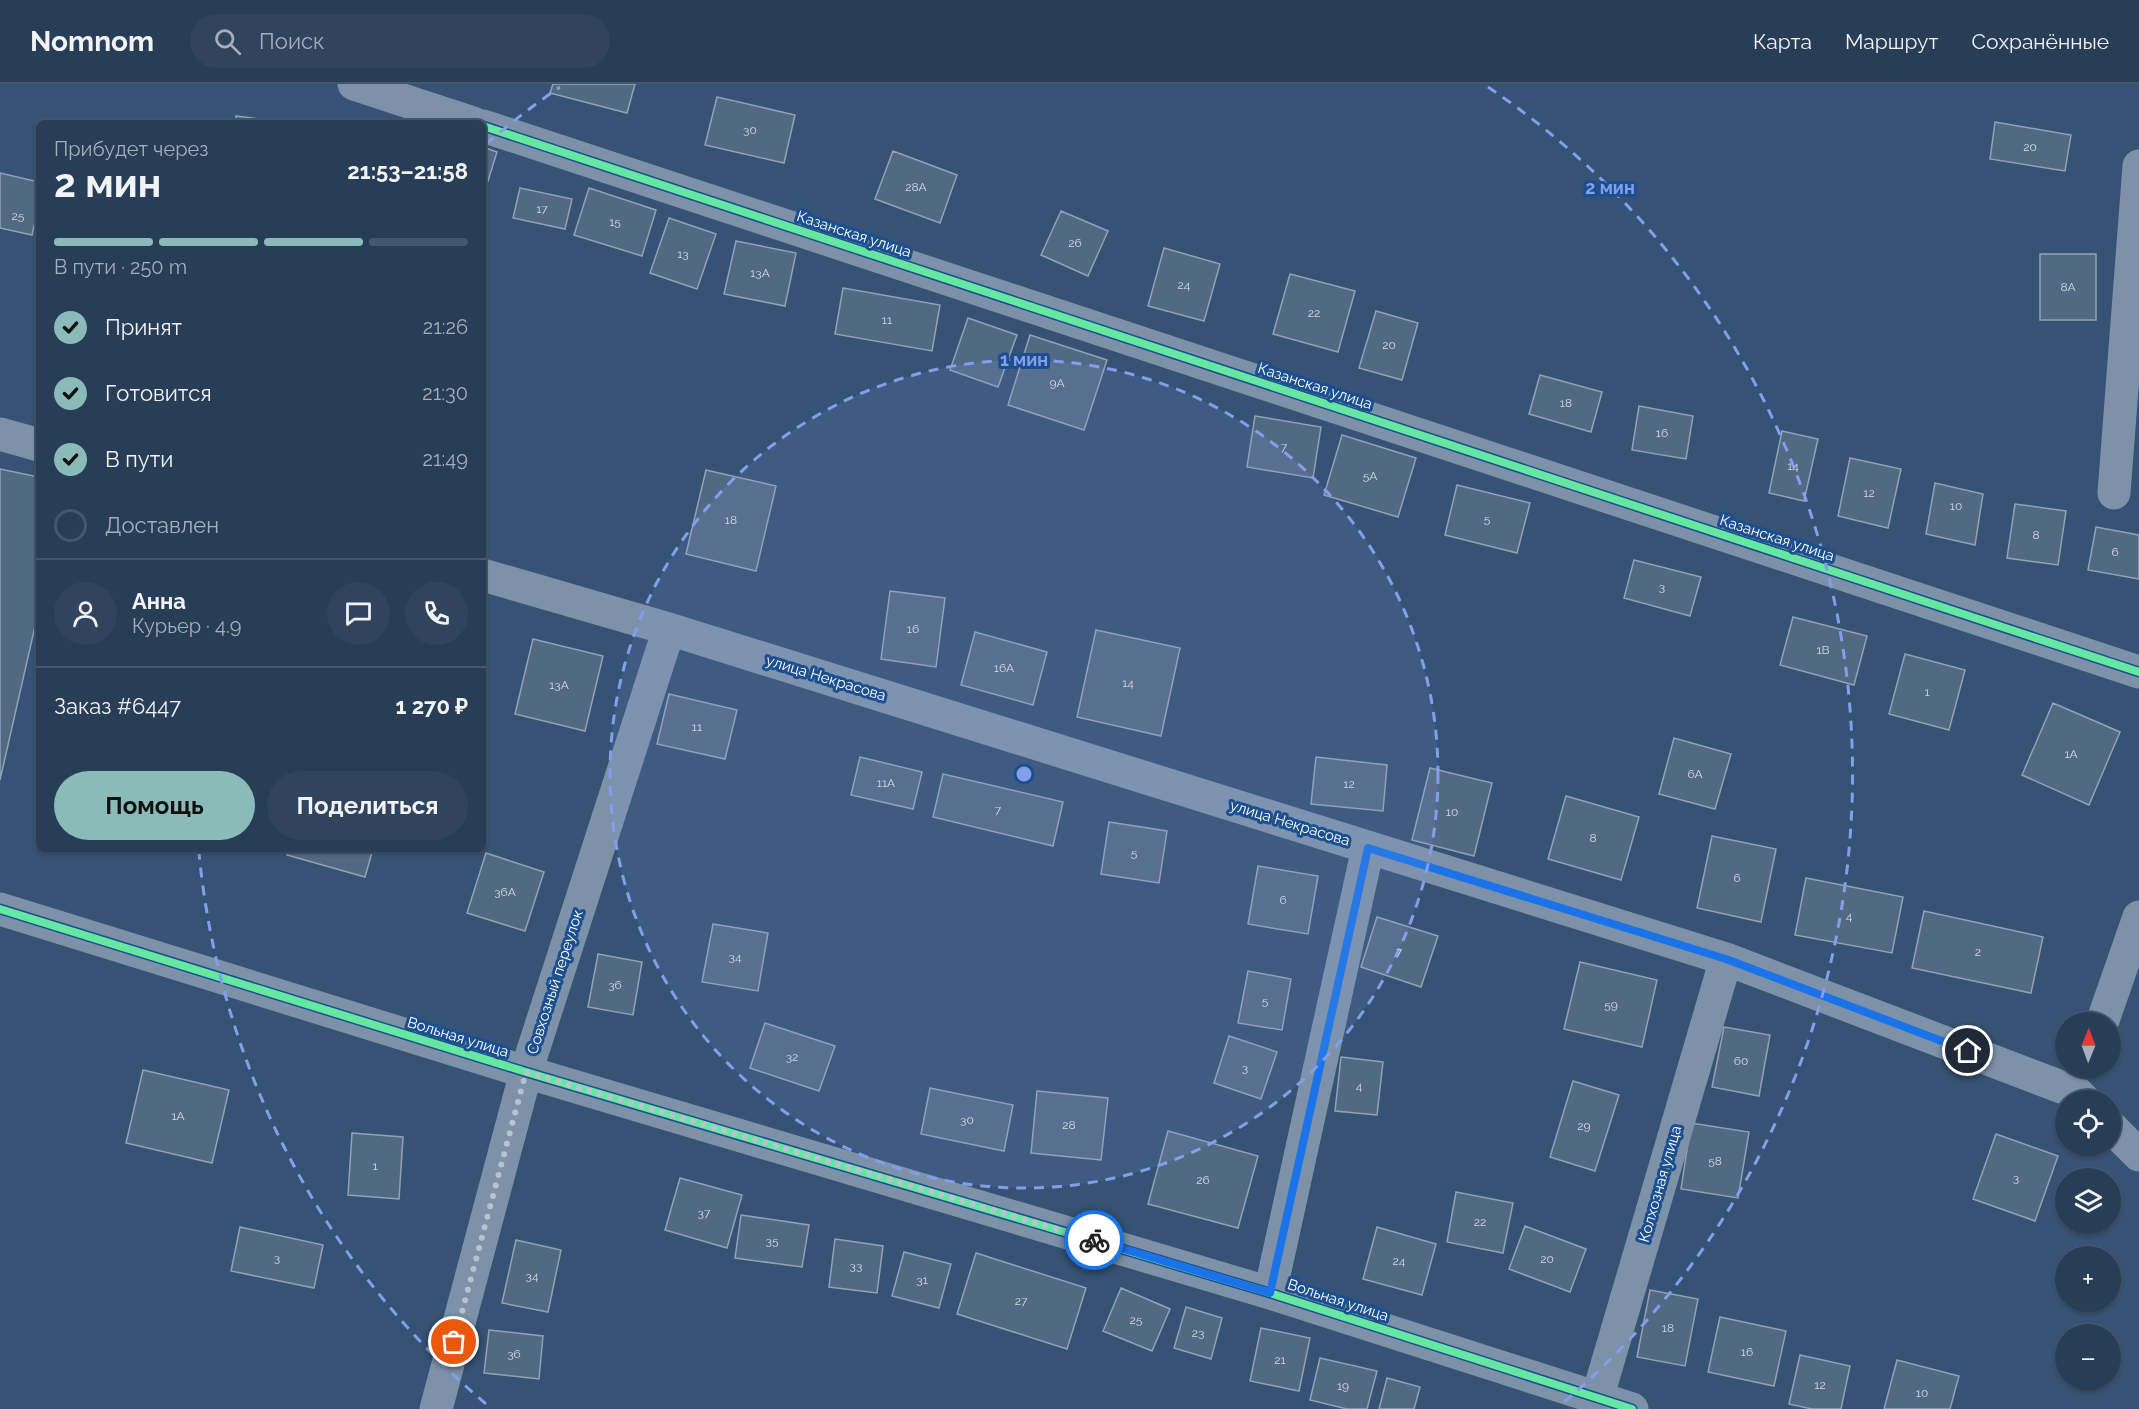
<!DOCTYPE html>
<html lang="ru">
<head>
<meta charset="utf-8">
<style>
  :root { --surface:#283e57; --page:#30455d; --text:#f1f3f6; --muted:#a5aeba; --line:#44576d; --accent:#8bbbb9 }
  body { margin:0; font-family:Raleway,sans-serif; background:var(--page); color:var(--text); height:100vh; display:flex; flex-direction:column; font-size:22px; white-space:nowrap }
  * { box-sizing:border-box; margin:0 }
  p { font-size:20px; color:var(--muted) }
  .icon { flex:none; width:33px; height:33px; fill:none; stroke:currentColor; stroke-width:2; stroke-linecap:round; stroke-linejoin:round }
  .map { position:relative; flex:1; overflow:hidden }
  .details { position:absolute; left:36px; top:36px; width:450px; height:732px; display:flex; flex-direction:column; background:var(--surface); border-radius:9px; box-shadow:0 2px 4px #0004,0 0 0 2px var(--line) }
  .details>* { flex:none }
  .needle { width:39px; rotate:1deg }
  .buttons { position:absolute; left:2055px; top:928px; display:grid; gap:12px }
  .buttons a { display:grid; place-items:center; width:66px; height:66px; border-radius:50%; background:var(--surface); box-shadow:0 2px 4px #0004,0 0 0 2px var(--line); font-size:30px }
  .pin { position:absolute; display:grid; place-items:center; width:51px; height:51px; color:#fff; margin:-26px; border:3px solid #fff; border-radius:50%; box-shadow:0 2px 6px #0007 }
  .courier { position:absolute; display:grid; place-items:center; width:60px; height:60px; margin:-30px; border:4px solid #1a73e8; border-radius:50%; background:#fff; color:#222; box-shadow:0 2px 8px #0007 }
  .headline em { font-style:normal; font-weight:700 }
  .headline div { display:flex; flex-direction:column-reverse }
  .headline { display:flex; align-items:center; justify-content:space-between; height:102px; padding:0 18px }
  h1 { font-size:39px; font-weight:700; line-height:45px }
  .bar { display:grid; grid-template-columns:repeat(4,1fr); gap:9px 6px; align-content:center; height:72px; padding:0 18px }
  .bar i { height:8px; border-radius:4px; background:var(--line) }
  .bar .on { background:var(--accent) }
  .bar p { grid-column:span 4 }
  .line { display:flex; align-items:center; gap:15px; padding:0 18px; border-top:2px solid var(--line) }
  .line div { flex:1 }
  .round { display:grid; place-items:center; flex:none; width:63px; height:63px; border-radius:32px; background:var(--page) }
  ol { padding:0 18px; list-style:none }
  li { display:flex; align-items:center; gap:18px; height:66px }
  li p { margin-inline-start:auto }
  li .icon { padding:6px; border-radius:50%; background:var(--accent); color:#111; stroke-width:4 }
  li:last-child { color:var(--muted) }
  li i { width:33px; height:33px; border:3px solid var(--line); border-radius:50% }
  .primary-button { display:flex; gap:12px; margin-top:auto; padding:12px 18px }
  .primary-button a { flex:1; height:69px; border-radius:36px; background:var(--accent); color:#111; font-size:24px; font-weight:700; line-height:69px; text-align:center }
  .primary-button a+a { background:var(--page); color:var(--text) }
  header { display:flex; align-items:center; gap:36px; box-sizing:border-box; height:84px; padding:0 30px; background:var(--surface); border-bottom:2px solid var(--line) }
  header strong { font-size:28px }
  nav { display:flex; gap:33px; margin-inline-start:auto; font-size:21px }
  .search { width:420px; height:54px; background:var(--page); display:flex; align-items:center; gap:15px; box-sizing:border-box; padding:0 21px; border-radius:33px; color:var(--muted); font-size:22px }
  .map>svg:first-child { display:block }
  .building { fill:#526984; stroke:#92a2b6; stroke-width:1.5 }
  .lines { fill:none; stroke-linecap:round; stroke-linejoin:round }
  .street { stroke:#7d92a8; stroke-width:33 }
  .cycleway-casing { stroke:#1b4f8f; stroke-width:11 }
  .cycleway { stroke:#66e7a1; stroke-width:8 }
  .done { stroke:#b9c2ce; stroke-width:6; stroke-dasharray:0 10.8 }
  .route { stroke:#1a73e8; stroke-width:8 }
  .ring { fill:none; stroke:#839eea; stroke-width:3; stroke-dasharray:10 8 }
  .labels { text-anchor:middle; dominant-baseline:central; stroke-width:6; stroke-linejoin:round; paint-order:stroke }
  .number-label { font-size:12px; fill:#d4dae0 }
  .street-label { font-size:15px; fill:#fff; stroke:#1b4f8f }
  .centre { fill:#839eea; stroke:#1b4f8f; stroke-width:3 }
  .ring-label { font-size:18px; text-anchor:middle; font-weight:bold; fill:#839eea; stroke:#1b4f8f; stroke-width:6; stroke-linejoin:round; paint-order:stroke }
</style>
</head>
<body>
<header>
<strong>Nomnom</strong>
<div class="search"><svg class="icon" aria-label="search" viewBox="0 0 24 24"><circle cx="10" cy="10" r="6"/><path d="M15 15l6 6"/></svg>Поиск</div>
<nav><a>Карта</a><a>Маршрут</a><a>Сохранённые</a></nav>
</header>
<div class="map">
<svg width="2139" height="1325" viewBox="0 0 2139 1325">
  <rect width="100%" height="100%" fill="#365274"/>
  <path class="building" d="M553,0h82l-8,29 -77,-20z
    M717,13l78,18 -11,48 -79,-18z
    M236,32l56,7h-57z
    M1995,38l76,13 -6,36 -75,-12z
    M483,63l14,5 -14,45z
    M893,67l64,24 -17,48 -65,-24z
    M0,89l39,9v22l-7,31 -32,-7z
    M520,104l52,11 -7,30 -52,-11z
    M589,104l67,22 -14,46 -68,-21z
    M1061,127l47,20 -20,45 -47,-21z
    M669,134l47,16 -19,55 -47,-16z
    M736,157l60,12 -11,53 -61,-12z
    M1164,164l56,16 -16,57 -56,-15z
    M2040,170h56v66h-56z
    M1290,190l65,17 -17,61 -65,-18z
    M843,204l97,17 -8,46 -97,-17z
    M1376,227l42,12 -16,57 -43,-12z
    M968,234l49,17 -19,52 -48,-17z
    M1030,251l77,25 -23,70 -76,-25z
    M1540,291l62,17 -11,40 -62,-18z
    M1639,322l54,10 -7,43 -54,-9z
    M1255,332l66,11 -8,51 -66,-11z
    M1782,347l36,8 -14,62 -35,-8z
    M1342,351l74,23 -18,59 -74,-22z
    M1850,374l51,11 -13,59 -50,-12z
    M0,385l39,8v132l-39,171z
    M706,386l70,16 -20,85 -70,-17z
    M1935,399l48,11 -8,51 -49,-11z
    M1457,401l73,18 -13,50 -72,-18z
    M2015,420l51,7 -8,54 -51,-7z
    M2096,443l43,8v44l-51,-9z
    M1634,476l67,17 -11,39 -66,-18z
    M890,507l55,7 -9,69 -55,-8z
    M1793,533l74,19 -13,49 -74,-20z
    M1096,546l84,18 -19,88 -84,-19z
    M975,548l72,20 -14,53 -72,-20z
    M533,555l70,17 -18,75 -70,-17z
    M1905,570l60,16 -16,60 -60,-16z
    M669,610l68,16 -12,49 -68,-15z
    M2053,619l67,29 -31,73 -67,-30z
    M1674,654l57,16 -16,55 -56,-15z
    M860,673l62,15 -9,37 -62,-14z
    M1316,673l71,8 -4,46 -72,-7z
    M1430,684l62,15 -18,73 -62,-16z
    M943,690l120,28 -10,44 -120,-29z
    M1566,712l73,21 -18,63 -73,-21z
    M1109,738l58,9 -8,52 -58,-9z
    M1712,752l64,13 -15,73 -64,-14z
    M289,765h84l-8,28 -78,-22z
    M486,769l58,19 -19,59 -58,-18z
    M1258,782l60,10 -10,58 -60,-10z
    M1806,794l97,19 -11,56 -97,-18z
    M1924,827l119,26 -12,56 -119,-25z
    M1377,833l61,19 -17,51 -60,-20z
    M713,840l55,9 -10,58 -56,-9z
    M598,870l44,8 -9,53 -45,-8z
    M1580,878l77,18 -15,67 -78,-18z
    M1248,887l43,8 -9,51 -44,-7z
    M765,939l70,23 -16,45 -69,-23z
    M1724,943l46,8 -11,61 -47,-9z
    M1229,952l48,16 -16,47 -47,-16z
    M1341,973l42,5 -6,53 -42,-4z
    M143,986l86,20 -17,73 -86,-20z
    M1573,997l46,14 -24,76 -45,-14z
    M930,1004l83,17 -9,46 -83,-17z
    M1037,1007l71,7 -7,62 -70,-7z
    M1691,1039l58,9 -11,66 -57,-9z
    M1168,1047l90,25 -20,72 -90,-24z
    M352,1049l51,4 -4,62 -51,-4z
    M1996,1050l62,22 -23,65 -62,-22z
    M680,1094l62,17 -15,53 -62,-18z
    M1456,1108l57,11 -10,50 -56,-11z
    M741,1131l68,10 -7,42 -67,-9z
    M1525,1142l61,23 -16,43 -61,-23z
    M240,1143l83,18 -9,43 -83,-17z
    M1377,1143l59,17 -14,51 -59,-16z
    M835,1155l48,7 -6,47 -48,-6z
    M516,1156l45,10 -13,62 -46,-9z
    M904,1168l47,12 -12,44 -47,-12z
    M976,1169l110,35 -19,61 -110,-35z
    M1121,1204l49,21 -18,42 -49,-20z
    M1650,1206l48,9 -13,67 -48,-9z
    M1186,1223l36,11 -11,41 -37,-11z
    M1720,1233l66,14 -12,55 -66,-14z
    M1261,1244l49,10 -11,53 -49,-10z
    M489,1246l54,6 -4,43 -55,-6z
    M1800,1271l50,11 -9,43h-29l-23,-5z
    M1320,1274l57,13 -10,38h-20l-37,-9z
    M1897,1276l62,16 -9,33h-66z
    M1387,1294l33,9 -6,22h-35z"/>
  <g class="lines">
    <path class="street" d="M354,0l119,39
      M483,42l1656,546
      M0,350l39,11
      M2114,409l25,-327
      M483,491l186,54 1057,330 351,134 8,8
      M0,825l526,163 744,221 362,116
      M2102,939l37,-106
      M2110,1042l29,29
      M1270,1209l98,-445
      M436,1325l90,-337 143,-443
      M1594,1325l132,-450"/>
    <g class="cycleway-casing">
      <path id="cycleway" d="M483,42l1656,546
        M0,825l526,163 744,221 362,116"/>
    </g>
    <use href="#cycleway" class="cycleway"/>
  </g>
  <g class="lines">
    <path class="done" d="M454,1258l72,-270 568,168"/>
    <path class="route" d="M1094,1156l176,53 98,-445 358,111 242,92"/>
  </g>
  <circle cx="1024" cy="690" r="414" fill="#839eea" fill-opacity=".12"/>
  <g class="ring">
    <circle cx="1024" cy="690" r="414"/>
    <path d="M486 1320A829 829 0 0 1 199 769M486 60A829 829 0 0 1 560 3M1488 3A829 829 0 0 1 1562 1320"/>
  </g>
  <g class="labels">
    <g class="number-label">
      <text x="750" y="46">30</text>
      <text x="2030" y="63">20</text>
      <text x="916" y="103">28А</text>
      <text x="542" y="125">17</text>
      <text x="18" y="132">25</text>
      <text x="615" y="138">15</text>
      <text x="1075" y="159">26</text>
      <text x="683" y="170">13</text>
      <text x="760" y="189">13А</text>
      <text x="1184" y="201">24</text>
      <text x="2068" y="203">8А</text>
      <text x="1314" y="229">22</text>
      <text x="887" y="236">11</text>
      <text x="1389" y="261">20</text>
      <text x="1057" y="299">9А</text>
      <text x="1566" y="319">18</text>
      <text x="1662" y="349">16</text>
      <text x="1284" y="363">7</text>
      <text x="1793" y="382">14</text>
      <text x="1370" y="392">5А</text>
      <text x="1869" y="409">12</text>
      <text x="1956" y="422">10</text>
      <text x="1487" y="435">5</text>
      <text x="731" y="436">18</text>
      <text x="2036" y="451">8</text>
      <text x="2115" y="468">6</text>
      <text x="1662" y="503">3</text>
      <text x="913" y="545">16</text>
      <text x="1823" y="566">1В</text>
      <text x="1004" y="584">16А</text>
      <text x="1128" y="599">14</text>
      <text x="559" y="601">13А</text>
      <text x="1927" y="608">1</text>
      <text x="697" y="643">11</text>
      <text x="2071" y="670">1А</text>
      <text x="1695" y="690">6А</text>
      <text x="886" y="699">11А</text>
      <text x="1349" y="700">12</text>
      <text x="998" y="726">7</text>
      <text x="1452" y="728">10</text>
      <text x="1593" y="754">8</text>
      <text x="1134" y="769">5</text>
      <text x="1737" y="794">6</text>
      <text x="505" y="808">36А</text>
      <text x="1283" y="816">6</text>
      <text x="1849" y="832">4</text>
      <text x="1399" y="868">7</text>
      <text x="1978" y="868">2</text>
      <text x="735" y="873">34</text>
      <text x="615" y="901">36</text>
      <text x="1265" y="917">5</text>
      <text x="1611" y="921">59</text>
      <text x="792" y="973">32</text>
      <text x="1741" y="977">60</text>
      <text x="1245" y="984">3</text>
      <text x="1359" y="1002">4</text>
      <text x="178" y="1032">1А</text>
      <text x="967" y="1036">30</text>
      <text x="1069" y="1041">28</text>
      <text x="1584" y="1042">29</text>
      <text x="1715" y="1077">58</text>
      <text x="375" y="1082">1</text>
      <text x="2016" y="1094">3</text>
      <text x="1203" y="1096">26</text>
      <text x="704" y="1129">37</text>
      <text x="1480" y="1138">22</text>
      <text x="772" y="1157">35</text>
      <text x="277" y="1174">3</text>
      <text x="1547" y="1175">20</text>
      <text x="1399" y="1177">24</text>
      <text x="856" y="1182">33</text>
      <text x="532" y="1192">34</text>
      <text x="922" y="1196">31</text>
      <text x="1021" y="1217">27</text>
      <text x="1136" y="1236">25</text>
      <text x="1668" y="1244">18</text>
      <text x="1198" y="1249">23</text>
      <text x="1747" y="1268">16</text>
      <text x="514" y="1270">36</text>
      <text x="1280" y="1276">21</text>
      <text x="1820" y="1301">12</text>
      <text x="1343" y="1302">19</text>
      <text x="1922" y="1309">10</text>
    </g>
    <g class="street-label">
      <text transform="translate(854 150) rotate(18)">Казанская улица</text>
      <text transform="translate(1315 302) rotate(18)">Казанская улица</text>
      <text transform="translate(1777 454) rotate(18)">Казанская улица</text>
      <text transform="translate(826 594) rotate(17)">улица Некрасова</text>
      <text transform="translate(1290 739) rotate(17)">улица Некрасова</text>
      <text transform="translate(555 898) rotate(-72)">Совхозный переулок</text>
      <text transform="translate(458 953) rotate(17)">Вольная улица</text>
      <text transform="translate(1660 1100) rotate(-74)">Колхозная улица</text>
      <text transform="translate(1338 1216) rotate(18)">Вольная улица</text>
    </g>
  </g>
  <circle cx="1024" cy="690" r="9" class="centre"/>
  <g class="ring-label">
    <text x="1610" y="110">2 мин</text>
    <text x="1024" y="282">1 мин</text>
  </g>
</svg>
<div class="buttons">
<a><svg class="needle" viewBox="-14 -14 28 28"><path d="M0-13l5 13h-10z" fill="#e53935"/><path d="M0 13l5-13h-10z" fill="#a5aeba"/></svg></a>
<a><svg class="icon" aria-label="locate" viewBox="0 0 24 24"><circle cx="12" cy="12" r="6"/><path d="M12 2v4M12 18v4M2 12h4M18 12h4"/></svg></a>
<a><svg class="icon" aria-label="layers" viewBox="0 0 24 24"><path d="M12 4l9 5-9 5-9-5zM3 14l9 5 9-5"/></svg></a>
<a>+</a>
<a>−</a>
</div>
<div class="pin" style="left:454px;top:1258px;background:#ea580c"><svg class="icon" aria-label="bag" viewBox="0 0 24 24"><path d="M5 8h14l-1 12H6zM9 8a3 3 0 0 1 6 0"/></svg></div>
<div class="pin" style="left:1968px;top:967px;background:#1f2937"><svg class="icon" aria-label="home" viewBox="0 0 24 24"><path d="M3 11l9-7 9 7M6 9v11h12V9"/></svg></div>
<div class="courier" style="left:1094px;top:1156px"><svg class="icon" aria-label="bike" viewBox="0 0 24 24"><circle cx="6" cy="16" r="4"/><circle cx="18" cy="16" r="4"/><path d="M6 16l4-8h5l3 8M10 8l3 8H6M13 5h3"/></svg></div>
<section class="details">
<div class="headline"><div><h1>2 мин</h1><p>Прибудет через</p></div><em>21:53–21:58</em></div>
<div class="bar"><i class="on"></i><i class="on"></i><i class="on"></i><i></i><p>В пути · 250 m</p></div>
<ol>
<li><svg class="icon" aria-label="check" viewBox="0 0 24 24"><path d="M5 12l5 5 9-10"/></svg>Принят<p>21:26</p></li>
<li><svg class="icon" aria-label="check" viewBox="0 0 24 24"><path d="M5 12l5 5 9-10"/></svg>Готовится<p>21:30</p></li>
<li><svg class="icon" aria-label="check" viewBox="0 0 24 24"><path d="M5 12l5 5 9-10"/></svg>В пути<p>21:49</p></li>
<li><i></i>Доставлен</li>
</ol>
<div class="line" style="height:108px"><a class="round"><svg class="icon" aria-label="person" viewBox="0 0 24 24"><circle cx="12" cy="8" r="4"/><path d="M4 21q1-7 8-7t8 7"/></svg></a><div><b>Анна</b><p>Курьер · 4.9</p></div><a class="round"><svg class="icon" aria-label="chat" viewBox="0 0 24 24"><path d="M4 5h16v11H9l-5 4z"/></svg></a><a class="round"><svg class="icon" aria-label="phone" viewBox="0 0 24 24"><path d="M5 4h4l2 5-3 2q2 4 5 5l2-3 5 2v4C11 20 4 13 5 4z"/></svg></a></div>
<div class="line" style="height:78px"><div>Заказ #6447</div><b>1 270 ₽</b></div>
<div class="primary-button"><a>Помощь</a><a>Поделиться</a></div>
</section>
</div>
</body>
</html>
